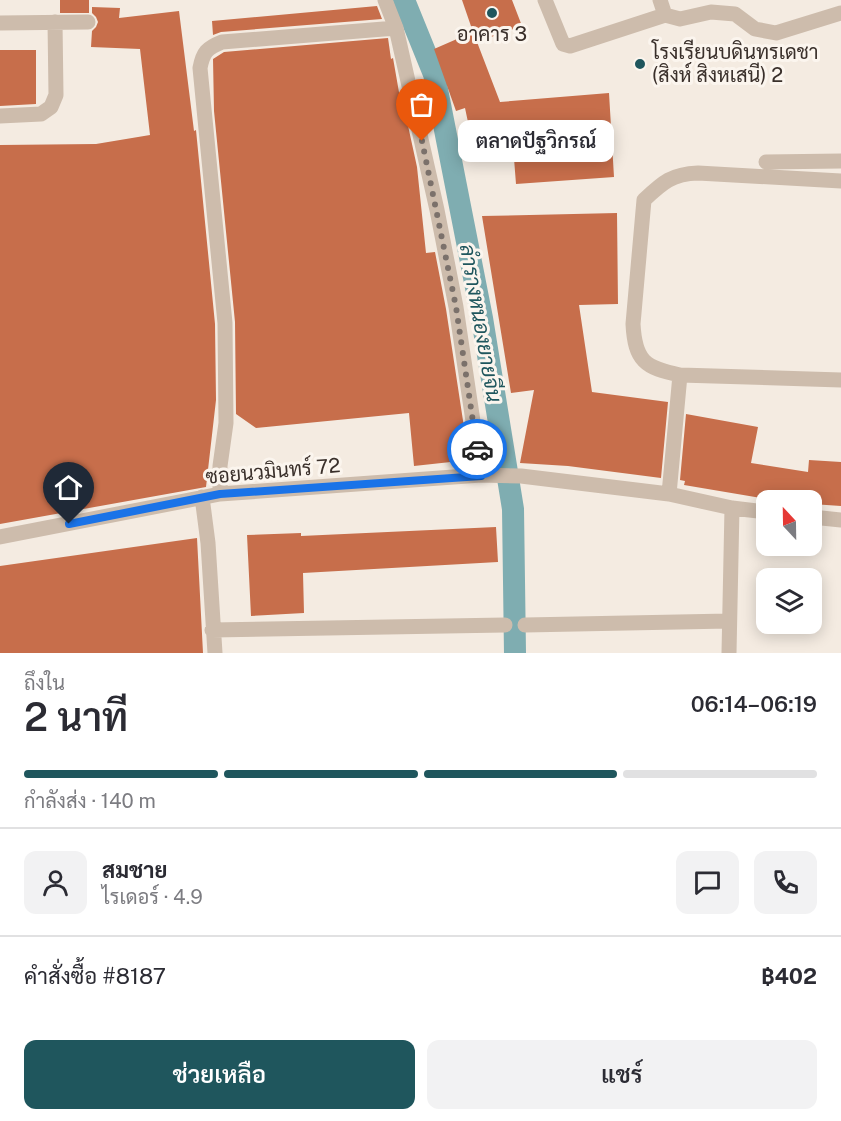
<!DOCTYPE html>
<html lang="th">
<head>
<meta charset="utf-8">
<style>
  :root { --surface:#fff; --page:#f2f2f3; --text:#2b2b33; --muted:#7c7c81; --line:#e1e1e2; --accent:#1f565d }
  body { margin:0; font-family:"Public Sans",Sarabun,sans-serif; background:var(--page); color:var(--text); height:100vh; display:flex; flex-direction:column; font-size:22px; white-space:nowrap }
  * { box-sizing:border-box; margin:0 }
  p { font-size:20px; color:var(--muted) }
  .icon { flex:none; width:33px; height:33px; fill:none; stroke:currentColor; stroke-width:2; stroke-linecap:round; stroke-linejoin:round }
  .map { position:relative; height:653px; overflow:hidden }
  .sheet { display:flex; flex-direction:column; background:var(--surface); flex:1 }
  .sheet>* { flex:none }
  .needle { width:39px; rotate:338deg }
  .buttons { position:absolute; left:756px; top:490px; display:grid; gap:12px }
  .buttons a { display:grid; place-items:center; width:66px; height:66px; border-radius:12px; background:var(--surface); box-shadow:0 3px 15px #0003; font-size:30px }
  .pin { position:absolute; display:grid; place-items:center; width:51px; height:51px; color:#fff; margin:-62px -26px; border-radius:50% 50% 50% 0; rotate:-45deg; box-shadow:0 0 6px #0007 }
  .pin .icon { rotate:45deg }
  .courier { position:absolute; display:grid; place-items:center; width:60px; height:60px; margin:-30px; border:4px solid #1a73e8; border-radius:50%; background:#fff; color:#222; box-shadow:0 2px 8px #0007 }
  .bubble { position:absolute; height:42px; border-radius:12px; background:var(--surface); box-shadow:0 3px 15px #0003; font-size:20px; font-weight:600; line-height:42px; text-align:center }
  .headline em { font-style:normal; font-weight:600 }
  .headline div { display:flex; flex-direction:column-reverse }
  .headline { display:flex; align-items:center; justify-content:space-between; height:102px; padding:0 24px }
  h1 { font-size:39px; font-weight:600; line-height:45px }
  .bar { display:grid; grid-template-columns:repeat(4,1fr); gap:9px 6px; align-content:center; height:72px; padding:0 24px }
  .bar i { height:8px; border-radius:4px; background:var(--line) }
  .bar .active { background:var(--accent) }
  .bar p { grid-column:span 4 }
  .line { display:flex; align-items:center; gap:15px; padding:0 24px; border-top:2px solid var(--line) }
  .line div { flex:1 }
  .round { display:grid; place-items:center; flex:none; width:63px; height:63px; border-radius:12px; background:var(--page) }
  .primary-button { display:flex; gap:12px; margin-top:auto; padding:12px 24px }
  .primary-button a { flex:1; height:69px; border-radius:12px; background:var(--accent); color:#fff; font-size:24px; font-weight:600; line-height:69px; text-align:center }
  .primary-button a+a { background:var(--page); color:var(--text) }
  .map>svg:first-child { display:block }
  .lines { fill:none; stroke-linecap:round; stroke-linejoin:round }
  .canal { stroke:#7fadb1; stroke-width:22 }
  .building { fill:#c76e4b }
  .minor { stroke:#cdbcac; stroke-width:15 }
  .done { stroke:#7b716b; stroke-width:6; stroke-dasharray:0 10.8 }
  .route { stroke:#1a73e8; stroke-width:8 }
  .poi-dot { fill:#1f565d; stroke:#fbf5ee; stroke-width:2 }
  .labels { text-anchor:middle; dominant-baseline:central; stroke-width:6; stroke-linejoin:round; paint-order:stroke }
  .poi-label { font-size:20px; fill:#3a302b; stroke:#fbf5ee }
  .street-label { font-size:20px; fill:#3a302b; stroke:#fbf5ee }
  .water-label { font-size:21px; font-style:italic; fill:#1f565d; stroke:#fbf5ee }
</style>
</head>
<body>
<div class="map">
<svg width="841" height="653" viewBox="0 0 841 653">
  <rect width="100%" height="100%" fill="#f4ebe1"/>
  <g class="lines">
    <path class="canal" d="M404,0l30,74 48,244 31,191 2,144"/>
  </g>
  <path class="building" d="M60,0h29v13h-29z
    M462,0h50l10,26 -45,16 23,60 109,-9 5,84 -98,7 -4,-51 -40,8 -7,-33 -9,3 -22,-62 39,-17z
    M377,6l5,13 -161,13 -8,3 -1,-14z
    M92,7l28,1 -1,10 60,-7 15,120 2,-1 19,194 1,76 -10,87 -206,37v-379l96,-1 54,-9 -10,-86 -49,-2 1,-16 4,-4 2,-5 -2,-5 -4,-4z
    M388,38l3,21 2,-1 7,40h2l15,69 9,86 9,-1 11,57 23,151 -55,6 -5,-53 -153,15 -20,-14 -1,-92 -21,-211 -1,-52 11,-7z
    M0,50h36v54l-36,2z
    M617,213l1,91 -39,1 13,87 76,10 -7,76 -93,-12 -48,-3 14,-73 -23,3 -29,-177z
    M686,414l72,13 -7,36 57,9 1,-12 32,2v44l-29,-2v-3h-33l-95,-16 1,-4 -5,-1z
    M496,527l2,35 -195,11 1,40 -53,3 -4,-81 54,-2v3z
    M197,538l6,115h-203v-87z"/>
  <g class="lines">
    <path class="minor" d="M385,0l11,28 41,182 19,97 25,168
      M545,0l18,44 7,2 95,-31 15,4 31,-7 24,2 20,15 21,4 65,-20
      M660,0l5,15
      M0,23l88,-1
      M0,116l41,-2 10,-7 5,-12 -1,-73
      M766,162l75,-1
      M841,181l-143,-8c-26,1 -35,9 -54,27l-11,124c2,37 12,44 47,51l161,5
      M220,494v-28l6,-43 -1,-100 -25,-255c3,-16 7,-20 22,-26l174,-14
      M669,494l11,-119
      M202,497l6,46 7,110
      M812,517l29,3
      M0,537l220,-43 261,-19 40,1 148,18 63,14 34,4
      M525,625l204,-4
      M212,630l293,-5
      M729,653l3,-145"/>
  </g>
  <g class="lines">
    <path class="done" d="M422,141l34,166 21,142"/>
    <path class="route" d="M69,524l151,-30 261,-18 -4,-27"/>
  </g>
  <g class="poi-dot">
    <circle cx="492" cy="13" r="6"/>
    <circle cx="640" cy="64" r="6"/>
  </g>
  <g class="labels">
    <g class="poi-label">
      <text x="492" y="34">อาคาร 3</text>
      <text x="652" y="52" text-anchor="start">โรงเรียนบดินทรเดชา<tspan x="652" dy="23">(สิงห์ สิงหเสนี) 2</tspan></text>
    </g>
    <g class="street-label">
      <text transform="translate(273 471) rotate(-5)">ซอยนวมินทร์ 72</text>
    </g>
    <g class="water-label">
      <text transform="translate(481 323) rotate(80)">ลำรางหนองยายจีน</text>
    </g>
  </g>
</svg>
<div class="buttons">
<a><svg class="needle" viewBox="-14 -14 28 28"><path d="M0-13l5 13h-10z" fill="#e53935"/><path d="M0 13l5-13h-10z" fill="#7c7c81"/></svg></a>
<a><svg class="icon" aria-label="layers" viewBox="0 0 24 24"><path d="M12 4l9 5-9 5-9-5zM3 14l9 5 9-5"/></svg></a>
</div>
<div class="pin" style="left:422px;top:141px;background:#ea580c"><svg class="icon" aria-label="bag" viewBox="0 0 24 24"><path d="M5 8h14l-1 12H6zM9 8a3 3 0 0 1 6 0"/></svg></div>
<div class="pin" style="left:69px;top:524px;background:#1f2937"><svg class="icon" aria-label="home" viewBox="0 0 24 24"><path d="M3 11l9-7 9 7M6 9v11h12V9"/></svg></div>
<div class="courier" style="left:477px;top:449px"><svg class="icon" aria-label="car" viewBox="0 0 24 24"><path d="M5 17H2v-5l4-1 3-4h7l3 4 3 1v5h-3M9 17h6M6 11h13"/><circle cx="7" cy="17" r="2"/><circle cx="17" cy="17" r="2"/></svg></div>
<div class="bubble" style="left:458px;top:120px;width:156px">ตลาดปัฐวิกรณ์</div>
</div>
<section class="sheet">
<div class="headline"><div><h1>2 นาที</h1><p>ถึงใน</p></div><em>06:14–06:19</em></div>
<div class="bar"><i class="active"></i><i class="active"></i><i class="active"></i><i></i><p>กำลังส่ง · 140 m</p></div>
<div class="line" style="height:108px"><a class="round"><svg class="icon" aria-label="person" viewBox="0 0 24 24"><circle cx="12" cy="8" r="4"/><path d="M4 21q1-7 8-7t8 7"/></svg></a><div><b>สมชาย</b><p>ไรเดอร์ · 4.9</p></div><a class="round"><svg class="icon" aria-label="chat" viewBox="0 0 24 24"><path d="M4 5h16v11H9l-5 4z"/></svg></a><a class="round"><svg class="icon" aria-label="phone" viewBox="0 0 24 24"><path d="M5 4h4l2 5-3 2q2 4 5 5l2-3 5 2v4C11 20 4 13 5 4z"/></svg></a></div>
<div class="line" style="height:78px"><div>คำสั่งซื้อ #8187</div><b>฿402</b></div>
<div class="primary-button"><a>ช่วยเหลือ</a><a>แชร์</a></div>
</section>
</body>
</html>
